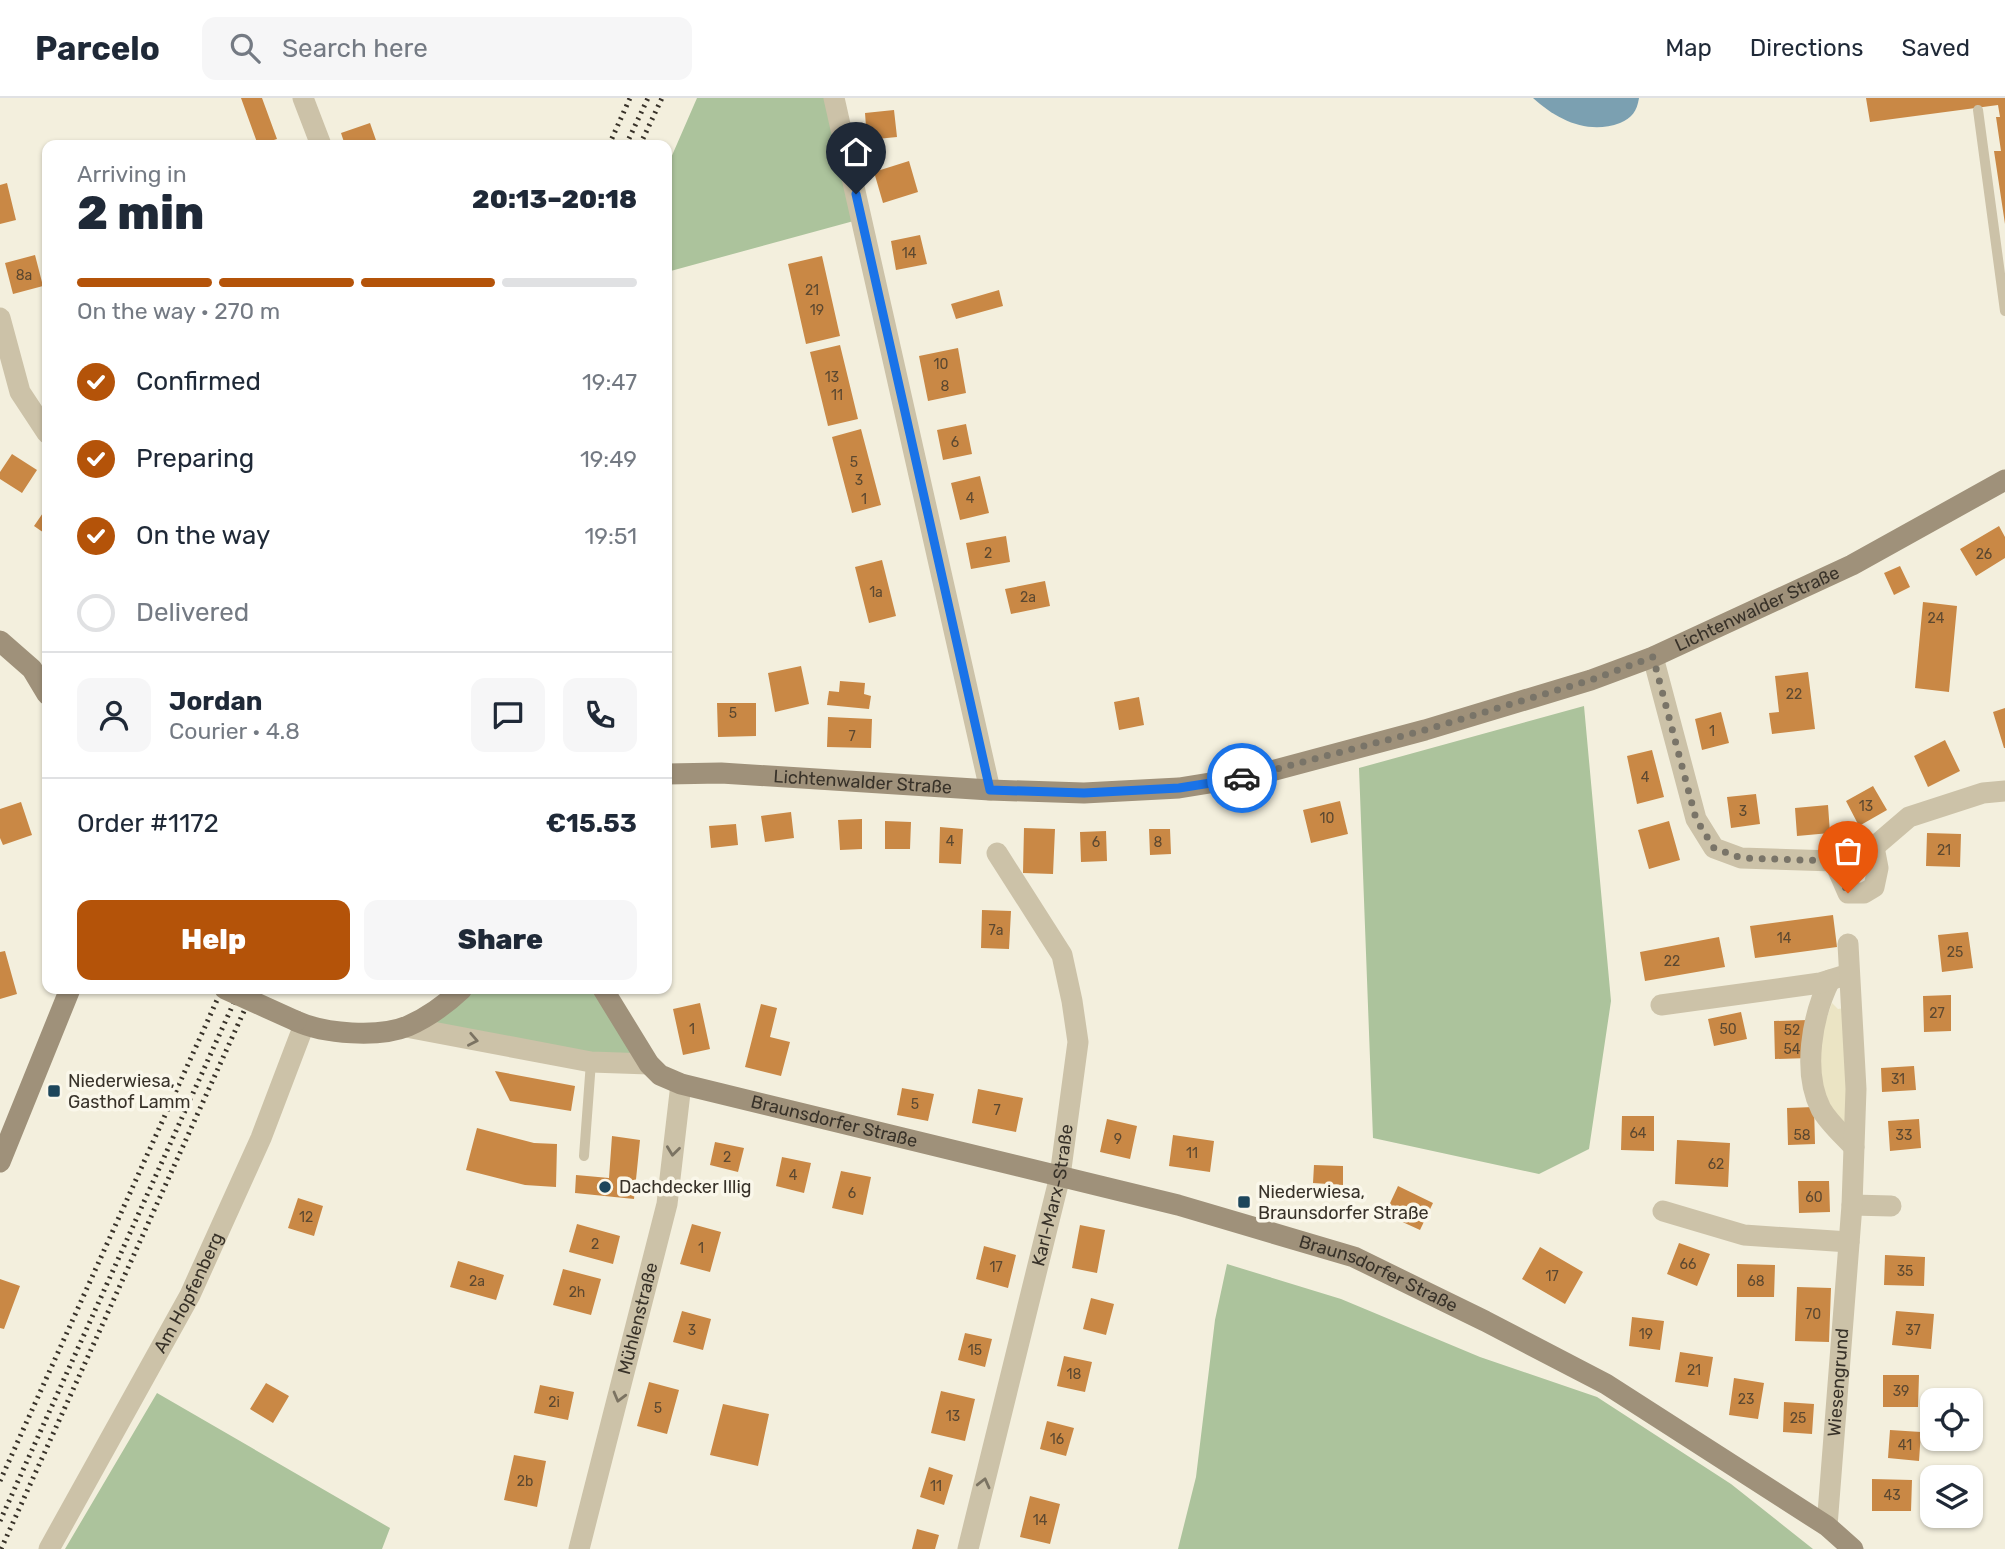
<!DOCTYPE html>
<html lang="en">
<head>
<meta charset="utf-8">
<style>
  :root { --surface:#fff; --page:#f6f6f7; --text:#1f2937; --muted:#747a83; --line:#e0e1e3; --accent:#b45309 }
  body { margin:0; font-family:Rubik,sans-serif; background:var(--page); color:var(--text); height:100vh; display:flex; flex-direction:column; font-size:26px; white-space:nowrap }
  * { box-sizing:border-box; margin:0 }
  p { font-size:23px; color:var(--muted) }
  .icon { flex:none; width:38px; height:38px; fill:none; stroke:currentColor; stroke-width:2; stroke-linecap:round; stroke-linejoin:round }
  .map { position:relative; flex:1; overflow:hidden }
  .sheet { position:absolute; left:42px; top:42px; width:630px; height:854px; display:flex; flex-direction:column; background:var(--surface); border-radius:14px; box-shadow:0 2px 5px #0004 }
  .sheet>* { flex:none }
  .controls { position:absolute; left:1920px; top:1290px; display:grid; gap:14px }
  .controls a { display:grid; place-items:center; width:63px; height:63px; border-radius:14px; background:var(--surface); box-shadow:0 2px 5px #0004; font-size:35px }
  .pin { position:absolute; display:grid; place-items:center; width:60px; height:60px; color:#fff; margin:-72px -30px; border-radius:50% 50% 50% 0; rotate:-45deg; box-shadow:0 0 7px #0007 }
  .pin .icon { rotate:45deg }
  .courier { position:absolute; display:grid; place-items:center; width:70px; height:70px; margin:-35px; border:5px solid #1a73e8; border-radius:50%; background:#fff; color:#222; box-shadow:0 2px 9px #0007 }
  .summary em { font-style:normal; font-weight:800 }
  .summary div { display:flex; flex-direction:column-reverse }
  .summary { display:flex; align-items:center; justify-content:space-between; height:119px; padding:0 35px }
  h1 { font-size:46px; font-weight:800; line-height:52px }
  .bar { display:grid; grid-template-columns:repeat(4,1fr); gap:10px 7px; align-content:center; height:84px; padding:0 35px }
  .bar i { height:9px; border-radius:5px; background:var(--line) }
  .bar .active { background:var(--accent) }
  .bar p { grid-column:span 4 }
  .line { display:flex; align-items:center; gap:18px; padding:0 35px; border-top:2px solid var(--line) }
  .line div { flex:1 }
  .round { display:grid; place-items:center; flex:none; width:74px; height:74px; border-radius:14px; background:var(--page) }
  ol { padding:0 35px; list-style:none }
  li { display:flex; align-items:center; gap:21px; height:77px }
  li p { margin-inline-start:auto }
  li .icon { padding:7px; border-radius:50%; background:var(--accent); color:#fff; stroke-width:4 }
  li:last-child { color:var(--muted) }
  li i { width:38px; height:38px; border:4px solid var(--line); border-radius:50% }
  .action { display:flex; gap:14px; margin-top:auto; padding:14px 35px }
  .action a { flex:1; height:80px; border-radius:14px; background:var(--accent); color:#fff; font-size:28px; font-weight:800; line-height:80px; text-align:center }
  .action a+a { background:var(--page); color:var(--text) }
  header { display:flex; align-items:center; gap:42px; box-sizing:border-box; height:98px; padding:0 35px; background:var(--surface); border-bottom:2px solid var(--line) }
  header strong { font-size:33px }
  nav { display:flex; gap:38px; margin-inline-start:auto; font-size:24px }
  .search { width:490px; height:63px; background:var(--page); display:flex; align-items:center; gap:18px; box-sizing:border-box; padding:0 24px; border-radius:14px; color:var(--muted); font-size:26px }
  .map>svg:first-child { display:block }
  .green { fill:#acc39c }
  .plaza { fill:#ebe4c4 }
  .water { fill:#7ba0b1 }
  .building { fill:#c98845 }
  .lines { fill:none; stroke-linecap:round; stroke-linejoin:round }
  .lane { stroke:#ccc2a8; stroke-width:10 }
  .street { stroke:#ccc2a8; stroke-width:21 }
  .secondary { stroke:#9f917a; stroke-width:21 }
  .rail { stroke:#383229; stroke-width:5; stroke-dasharray:2 5; stroke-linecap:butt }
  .secondary-bridge { stroke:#9f917a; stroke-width:21 }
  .oneway { stroke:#7b7362 }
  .done { stroke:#797468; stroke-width:7; stroke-dasharray:0 12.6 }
  .route { stroke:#1a73e8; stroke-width:9 }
  .poi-dot { fill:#1d465b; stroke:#faf7ea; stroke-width:2.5 }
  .labels { text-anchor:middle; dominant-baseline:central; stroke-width:7; stroke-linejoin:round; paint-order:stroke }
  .number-label { font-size:14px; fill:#5c4830 }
  .street-label { font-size:18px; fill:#383229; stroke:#faf7ea }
  .poi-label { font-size:18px; fill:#383229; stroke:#faf7ea; text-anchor:start }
</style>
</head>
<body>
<header>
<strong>Parcelo</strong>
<div class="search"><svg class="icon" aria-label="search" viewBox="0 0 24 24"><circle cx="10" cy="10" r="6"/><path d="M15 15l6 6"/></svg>Search here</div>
<nav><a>Map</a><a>Directions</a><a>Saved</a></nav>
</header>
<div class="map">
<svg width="2005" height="1451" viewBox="0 0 2005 1451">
  <rect width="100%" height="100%" fill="#f3efdd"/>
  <path class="green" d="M697,0h137l27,121 -194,53v-105z
    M1584,608l27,295 -22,148 -50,25 -166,-36 -14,-370z
    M462,891h141l46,75 -243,-37z
    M1227,1166l114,35 139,58 117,40 134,87 82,65h-635l18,-72 19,-157z
    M157,1295l233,135 -8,21h-317z"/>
  <path class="plaza" d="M1832,905l6,6 6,-1 7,126 -28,-22 -12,-50z"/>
  <path class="water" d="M1533,0h106c-2,13 -7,20 -19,25 -32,12 -63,-3 -87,-25z"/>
  <path class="building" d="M241,0h21l15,41 -19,6z
    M1866,0h139v126l-11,-73h7l-5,-34h4l-2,-12 -128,17z
    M894,12l3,27 -30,3 -2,-27z
    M370,25l7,20 -32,2 -4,-12z
    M909,63l9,31 -35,11 -9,-31z
    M7,85l9,37 -16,4v-39z
    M920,137l7,29 -31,6 -5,-29z
    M35,157l8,31 -30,8 -8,-31z
    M822,158l18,80 -34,8 -18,-80z
    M999,192l4,16 -47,13 -5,-15z
    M840,247l18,74 -30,7 -18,-74z
    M958,250l8,45 -38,8 -9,-45z
    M966,326l6,30 -29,6 -6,-30z
    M861,331l20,76 -29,8 -20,-76z
    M12,356l25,16 -15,23 -22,-14v-7z
    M980,378l9,37 -29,7 -9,-37z
    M47,409v28l-13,-9z
    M1999,428l6,11v21l-29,18 -16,-27z
    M1006,438l4,26 -39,7 -5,-26z
    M882,462l14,56 -27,7 -14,-56z
    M1900,468l10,21 -16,8 -10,-22z
    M1045,483l5,25 -39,8 -6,-25z
    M1923,504l34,4 -8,86 -34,-4z
    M801,568l8,38 -34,8 -7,-39z
    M1808,574l7,57 -43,5 -3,-21 10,-1 -4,-36z
    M840,583l25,2 -1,11 7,2 -2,13 -42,-4 2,-14 10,1z
    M1139,599l5,28 -25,5 -5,-28z
    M717,605h39v33l-38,1z
    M2005,610v40h-1l-11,-36z
    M1721,614l8,31 -27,7 -7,-31z
    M828,619l44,2 -1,29 -44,-1z
    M1945,642l15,31 -32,16 -14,-31z
    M1652,652l12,47 -27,7 -10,-48z
    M1873,688l14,24 -28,16 -13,-25z
    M1756,696l4,30 -29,4 -4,-31z
    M1340,703l8,33 -37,9 -8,-33z
    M21,704l11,33 -29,10 -3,-7v-29z
    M1828,707l2,28 -33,3 -2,-28z
    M791,714l3,26 -29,4 -4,-26z
    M862,721v30l-22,1 -2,-30z
    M885,723l26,1 -1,27h-25z
    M1669,723l11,39 -31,9 -11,-39z
    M736,726l2,21 -27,3 -2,-22z
    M940,729l23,2 -2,35 -22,-1z
    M1024,730l31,1 -2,45 -30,-1z
    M1149,731h21l1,25 -21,1z
    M1106,733l1,30 -26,1 -1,-30z
    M1927,735l34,1 -1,33 -34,-1z
    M982,812l29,1 -2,38 -28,-1z
    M1833,817l4,32 -82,11 -5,-32z
    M1968,834l5,36 -31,4 -4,-37z
    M1719,839l6,30 -80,14 -5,-29z
    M5,853l12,43 -17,5v-47z
    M1951,897v36l-27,1 -1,-36z
    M700,905l10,46 -27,6 -10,-46z
    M761,906l16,4 -7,29 20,5 -9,34 -36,-9z
    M1741,914l6,27 -33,7 -6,-27z
    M1808,922l2,38 -35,1 -1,-38z
    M1914,968l2,24 -34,2 -1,-24z
    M495,973l80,15 -4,25 -61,-10z
    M902,990l32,6 -6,27 -31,-6z
    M978,991l45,9 -7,34 -44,-9z
    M1814,1009l1,37 -27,1 -1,-37z
    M1622,1018h32v35l-33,-1z
    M1107,1021l30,7 -7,33 -30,-7z
    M1919,1021l2,29 -31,3 -2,-30z
    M477,1030l57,15 23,1 -1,43 -31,-2 -59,-15z
    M1173,1037l41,6 -4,31 -41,-6z
    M612,1038l28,4 -6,59 -59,-6 1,-18 33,3z
    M1677,1042l53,3 -2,44 -53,-3z
    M715,1044l29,6 -6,24 -28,-7z
    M782,1059l29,6 -7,30 -28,-7z
    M1314,1067l29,1v19l-30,-2z
    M841,1073l30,6 -8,38 -31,-7z
    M1798,1083h31l1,31 -31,1z
    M1398,1088l35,17 -13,27 -35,-16z
    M298,1100l25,8 -9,30 -26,-8z
    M577,1126l43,12 -7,28 -44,-12z
    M692,1126l29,8 -11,40 -30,-8z
    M1080,1127l25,5 -8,43 -25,-5z
    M1679,1145l31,11 -13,32 -30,-12z
    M984,1148l32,9 -8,33 -32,-9z
    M1540,1149l43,25 -18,32 -43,-25z
    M1885,1157l40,2 -1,29 -40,-1z
    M458,1163l46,14 -8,25 -46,-13z
    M1737,1166l38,1 -1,32h-37z
    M563,1171l38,10 -10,36 -38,-10z
    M0,1181l20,7 -16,43 -4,-1z
    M1797,1189l34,1 -2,54 -34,-1z
    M1091,1200l23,6 -8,31 -23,-6z
    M682,1213l29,8 -8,31 -30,-8z
    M1896,1213l38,3 -3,35 -39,-4z
    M1632,1219l32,4 -4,29 -31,-4z
    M965,1235l27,6 -7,28 -27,-7z
    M1680,1254l33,5 -5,30 -33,-5z
    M1064,1258l28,6 -7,30 -28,-6z
    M1883,1277h36l-1,32h-35z
    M1734,1280l30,5 -6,36 -29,-4z
    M649,1284l30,8 -12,44 -30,-8z
    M266,1285l23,13 -16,27 -23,-14z
    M540,1287l34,7 -6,28 -34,-7z
    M941,1293l34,8 -10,42 -34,-8z
    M1784,1304l30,2 -2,30 -29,-2z
    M723,1306l46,10 -11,52 -48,-11z
    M1047,1323l27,7 -8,28 -26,-7z
    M1890,1332l31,2 -2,29 -31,-3z
    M514,1357l32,6 -9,46 -33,-7z
    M929,1369l24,8 -9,30 -24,-8z
    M1872,1381l40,1 -1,31h-39z
    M1030,1398l30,8 -10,40 -30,-7z
    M917,1431l22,6 -4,14h-23z"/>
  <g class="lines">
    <path class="lane" d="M1978,12l27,201
      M584,1058l7,-94"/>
    <g class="street">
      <path d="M303,0l18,47"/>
      <path d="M834,0l156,692"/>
      <path d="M0,220l20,74 27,41"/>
      <path d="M1653,559l43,162 18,29 27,10 93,3 14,32h16l10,-6 4,-19 -4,-21"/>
      <path d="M1834,763l40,-14 35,-30 74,-24 22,-2"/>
      <path d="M1830,882c-18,36 -28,92 -9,129 8,14 22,26 33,38"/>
      <path d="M1661,907l159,-22 29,-9"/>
      <path d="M406,929l185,35 58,2"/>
      <path d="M1852,1107l39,1"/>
      <path d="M1663,1113l81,24 105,7"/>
      <path id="s1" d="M1827,1428l25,-321 4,-116 -8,-145"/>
      <path id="s2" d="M49,1451l141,-254 71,-157 43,-113"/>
      <path id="s3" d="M579,1451l88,-345 14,-120"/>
      <path id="s4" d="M968,1451l92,-373 18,-134 -6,-41 -10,-46 -65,-102"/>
    </g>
    <g class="secondary">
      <path d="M0,543l32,28 15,25"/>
      <path id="s5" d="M667,676l54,-1 269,17 94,3 95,-5 74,-12 172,-46 166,-50 62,-23 199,-92 153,-85"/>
      <path id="s6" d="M603,891l46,75 11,11 21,9 497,121 176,52 131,64 121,63 221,142 26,23"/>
      <path d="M296,923c28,13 83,17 112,5 21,-9 38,-22 54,-37"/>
      <path d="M0,1064l70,-173"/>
    </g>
    <path class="rail" d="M609,47l21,-47
      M626,47l22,-47
      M640,47l22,-47
      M0,1383l222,-492
      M0,1423l240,-532
      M1,1451l253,-560"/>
    <path class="secondary-bridge" d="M225,891l71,32"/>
  </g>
  <defs><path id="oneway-chevron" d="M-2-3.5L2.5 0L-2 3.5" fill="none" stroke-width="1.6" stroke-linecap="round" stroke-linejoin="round" transform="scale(1.75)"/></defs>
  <g class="oneway">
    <use href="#oneway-chevron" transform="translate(473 942) rotate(11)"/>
    <use href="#oneway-chevron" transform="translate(673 1053) rotate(97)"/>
    <use href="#oneway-chevron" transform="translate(619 1299) rotate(105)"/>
    <use href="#oneway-chevron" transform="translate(984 1385) rotate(-76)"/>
  </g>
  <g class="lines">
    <path class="done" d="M1242,680l183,-48 166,-50 62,-23 43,162 18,29 27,10 93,3 14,32"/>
    <path class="route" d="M856,96l134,596 94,3 95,-5 63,-10"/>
  </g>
  <g class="poi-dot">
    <rect x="47" y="986" width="14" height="14" rx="3.5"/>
    <circle cx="605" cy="1089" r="7"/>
    <rect x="1237" y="1097" width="14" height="14" rx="3.5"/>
  </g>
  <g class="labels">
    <g class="number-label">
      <text x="909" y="155">14</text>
      <text x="24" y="177">8a</text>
      <text x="812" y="192">21</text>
      <text x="817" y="212">19</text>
      <text x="941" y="266">10</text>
      <text x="832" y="279">13</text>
      <text x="945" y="288">8</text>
      <text x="837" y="297">11</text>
      <text x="955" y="344">6</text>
      <text x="854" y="364">5</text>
      <text x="859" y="382">3</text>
      <text x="970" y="400">4</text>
      <text x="864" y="401">1</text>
      <text x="988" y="455">2</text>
      <text x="1984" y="456">26</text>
      <text x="876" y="494">1a</text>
      <text x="1028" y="499">2a</text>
      <text x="1936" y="520">24</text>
      <text x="1794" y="596">22</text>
      <text x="733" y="615">5</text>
      <text x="1712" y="633">1</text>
      <text x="852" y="638">7</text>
      <text x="1645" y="679">4</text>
      <text x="1866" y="708">13</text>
      <text x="1743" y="713">3</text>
      <text x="1327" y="720">10</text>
      <text x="950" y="743">4</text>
      <text x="1096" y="744">6</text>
      <text x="1158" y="744">8</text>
      <text x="1944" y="752">21</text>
      <text x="996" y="832">7a</text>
      <text x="1784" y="840">14</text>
      <text x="1955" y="854">25</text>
      <text x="1672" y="863">22</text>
      <text x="1937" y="915">27</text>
      <text x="692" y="931">1</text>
      <text x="1728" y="931">50</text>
      <text x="1792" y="932">52</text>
      <text x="1792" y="951">54</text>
      <text x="1898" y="981">31</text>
      <text x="915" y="1006">5</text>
      <text x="997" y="1012">7</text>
      <text x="1638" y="1035">64</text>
      <text x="1802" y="1037">58</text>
      <text x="1904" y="1037">33</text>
      <text x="1118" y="1041">9</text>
      <text x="1192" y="1055">11</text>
      <text x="727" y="1059">2</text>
      <text x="1716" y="1066">62</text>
      <text x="793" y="1077">4</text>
      <text x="852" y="1095">6</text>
      <text x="1814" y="1099">60</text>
      <text x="306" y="1119">12</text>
      <text x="595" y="1146">2</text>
      <text x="701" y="1150">1</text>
      <text x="1688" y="1166">66</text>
      <text x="996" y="1169">17</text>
      <text x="1905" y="1173">35</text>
      <text x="1552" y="1178">17</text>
      <text x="477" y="1183">2a</text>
      <text x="1756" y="1183">68</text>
      <text x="577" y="1194">2h</text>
      <text x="1813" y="1216">70</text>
      <text x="692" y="1232">3</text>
      <text x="1913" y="1232">37</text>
      <text x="1646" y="1236">19</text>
      <text x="975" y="1252">15</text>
      <text x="1694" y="1272">21</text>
      <text x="1074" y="1276">18</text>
      <text x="1901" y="1293">39</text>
      <text x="1746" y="1301">23</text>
      <text x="554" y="1304">2i</text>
      <text x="658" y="1310">5</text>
      <text x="953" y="1318">13</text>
      <text x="1798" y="1320">25</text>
      <text x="1057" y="1341">16</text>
      <text x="1905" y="1347">41</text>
      <text x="525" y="1383">2b</text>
      <text x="936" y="1388">11</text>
      <text x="1892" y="1397">43</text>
      <text x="1040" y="1422">14</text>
    </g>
    <g class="street-label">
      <text stroke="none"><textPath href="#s5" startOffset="1120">Lichtenwalder Straße</textPath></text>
      <text stroke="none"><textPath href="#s5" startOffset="196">Lichtenwalder Straße</textPath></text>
      <text stroke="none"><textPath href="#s6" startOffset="284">Braunsdorfer Straße</textPath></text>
      <text stroke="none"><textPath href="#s4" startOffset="364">Karl-Marx-Straße</textPath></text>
      <text stroke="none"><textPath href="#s6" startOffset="850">Braunsdorfer Straße</textPath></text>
      <text stroke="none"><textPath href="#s2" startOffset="292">Am Hopfenberg</textPath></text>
      <text stroke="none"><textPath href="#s3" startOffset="238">Mühlenstraße</textPath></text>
      <text stroke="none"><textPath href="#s1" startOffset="144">Wiesengrund</textPath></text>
    </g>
    <g class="poi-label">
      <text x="68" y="983">Niederwiesa,<tspan x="68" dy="21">Gasthof Lamm</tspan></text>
      <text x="619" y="1089">Dachdecker Illig</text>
      <text x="1258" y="1094">Niederwiesa,<tspan x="1258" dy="21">Braunsdorfer Straße</tspan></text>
    </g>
  </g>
</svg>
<div class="controls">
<a><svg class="icon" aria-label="locate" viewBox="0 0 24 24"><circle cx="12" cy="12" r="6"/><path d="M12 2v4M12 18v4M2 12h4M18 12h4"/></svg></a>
<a><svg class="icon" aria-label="layers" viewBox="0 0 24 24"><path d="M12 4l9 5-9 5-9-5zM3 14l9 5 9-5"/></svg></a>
</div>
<div class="pin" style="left:1848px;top:795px;background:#ea580c"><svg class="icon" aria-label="bag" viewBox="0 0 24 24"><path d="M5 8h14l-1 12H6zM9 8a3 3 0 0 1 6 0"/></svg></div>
<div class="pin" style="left:856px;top:96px;background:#1f2937"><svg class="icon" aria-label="home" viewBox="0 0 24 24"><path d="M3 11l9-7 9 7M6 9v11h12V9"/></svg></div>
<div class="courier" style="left:1242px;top:680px"><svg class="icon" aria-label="car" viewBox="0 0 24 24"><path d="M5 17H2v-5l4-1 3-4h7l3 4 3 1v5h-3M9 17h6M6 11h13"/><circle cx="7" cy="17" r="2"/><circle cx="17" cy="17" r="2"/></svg></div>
<section class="sheet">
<div class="summary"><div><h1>2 min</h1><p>Arriving in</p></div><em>20:13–20:18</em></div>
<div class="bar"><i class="active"></i><i class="active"></i><i class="active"></i><i></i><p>On the way · 270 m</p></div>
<ol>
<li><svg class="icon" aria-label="check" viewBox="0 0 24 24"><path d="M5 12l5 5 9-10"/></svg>Confirmed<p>19:47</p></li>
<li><svg class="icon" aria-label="check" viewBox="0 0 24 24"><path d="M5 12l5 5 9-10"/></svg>Preparing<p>19:49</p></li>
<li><svg class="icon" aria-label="check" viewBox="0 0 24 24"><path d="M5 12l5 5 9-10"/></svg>On the way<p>19:51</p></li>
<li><i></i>Delivered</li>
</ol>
<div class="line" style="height:126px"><a class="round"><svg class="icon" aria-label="person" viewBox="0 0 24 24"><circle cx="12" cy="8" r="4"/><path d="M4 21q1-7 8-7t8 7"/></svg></a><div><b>Jordan</b><p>Courier · 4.8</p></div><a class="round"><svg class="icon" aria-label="chat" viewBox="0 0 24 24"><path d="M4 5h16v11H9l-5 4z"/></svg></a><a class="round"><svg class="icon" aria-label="phone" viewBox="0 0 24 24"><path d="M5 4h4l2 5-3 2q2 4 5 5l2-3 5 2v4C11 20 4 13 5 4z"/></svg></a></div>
<div class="line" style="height:91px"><div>Order #1172</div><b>€15.53</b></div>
<div class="action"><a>Help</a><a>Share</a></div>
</section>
</div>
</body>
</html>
